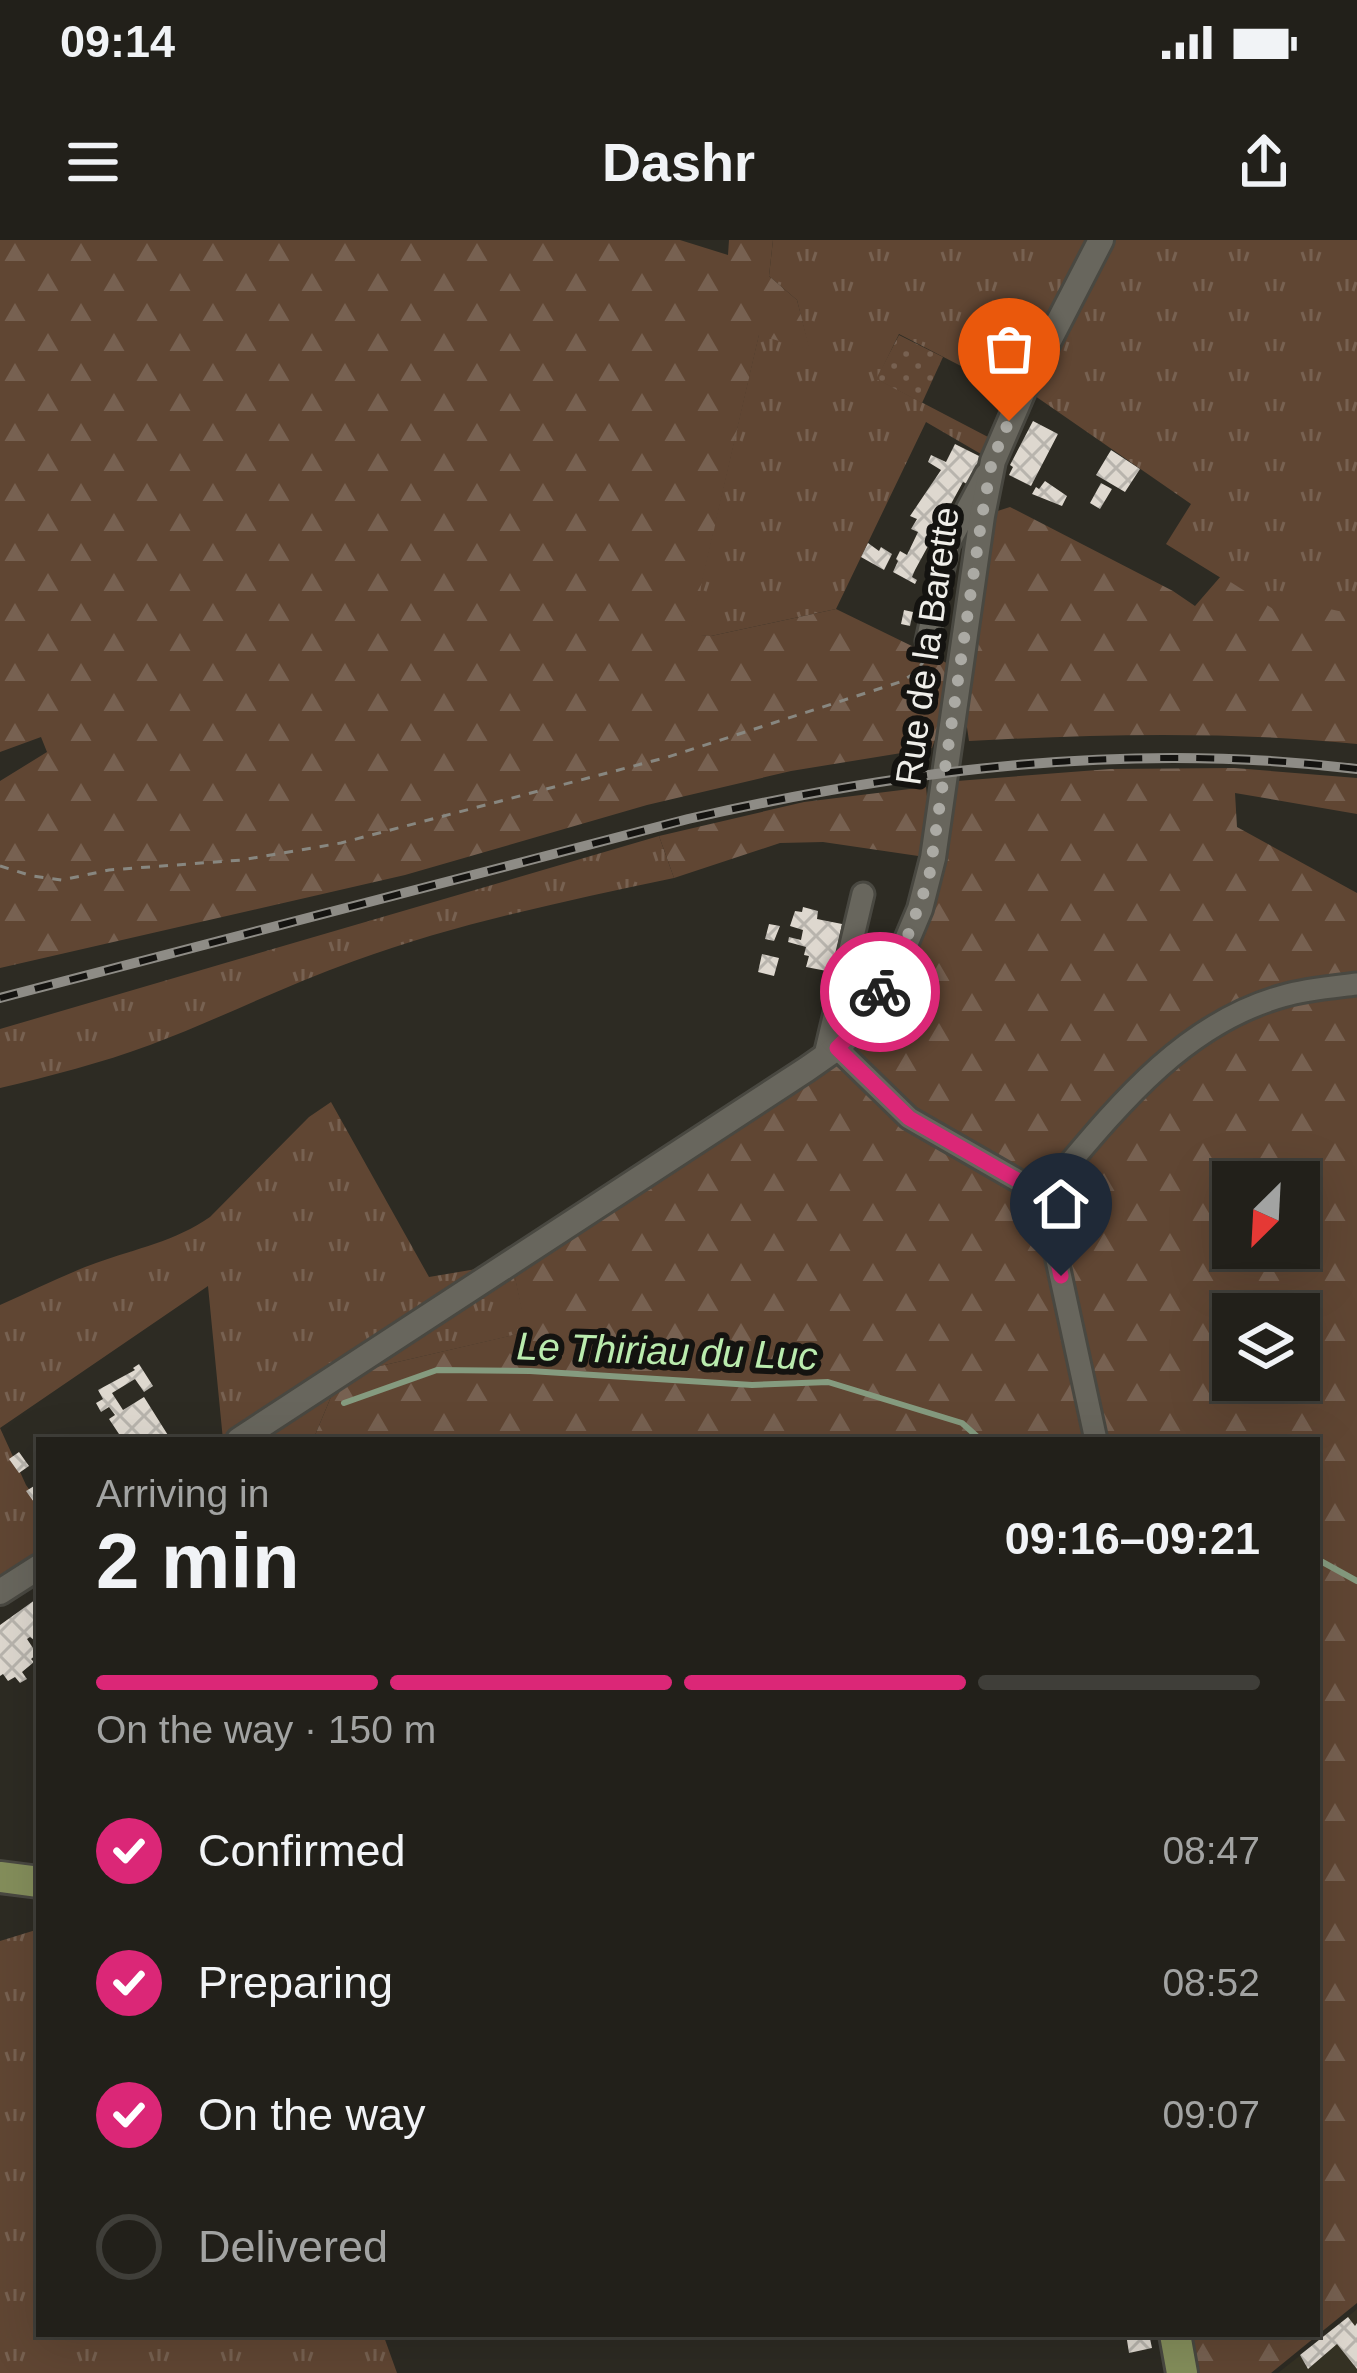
<!DOCTYPE html>
<html lang="en">
<head>
<meta charset="utf-8">
<style>
  :root { --surface:#22201a; --page:#2e2d27; --text:#f1f3f6; --muted:#a2a3a2; --line:#3f3e39; --accent:#db2777 }
  body { margin:0; font-family:Arial,sans-serif; background:var(--page); color:var(--text); height:100vh; display:flex; flex-direction:column; font-size:45px; white-space:nowrap }
  * { box-sizing:border-box; margin:0 }
  p { font-size:39px; color:var(--muted) }
  .icon { flex:none; width:66px; height:66px; fill:none; stroke:currentColor; stroke-width:2; stroke-linecap:round; stroke-linejoin:round }
  .map { position:relative; flex:1; overflow:hidden }
  .sheet { position:absolute; left:36px; top:1197px; width:1284px; height:900px; display:flex; flex-direction:column; background:var(--surface); border-radius:0px; box-shadow:0 12px 48px #0002,0 0 0 3px var(--line) }
  .sheet>* { flex:none }
  .needle { width:78px; rotate:204deg }
  .fabs { position:absolute; left:1212px; top:921px; display:grid; gap:24px }
  .fabs a { display:grid; place-items:center; width:108px; height:108px; border-radius:0px; background:var(--surface); box-shadow:0 12px 48px #0002,0 0 0 3px var(--line); font-size:60px }
  .pin { position:absolute; display:grid; place-items:center; width:102px; height:102px; color:#fff; margin:-123px -51px; border-radius:50% 50% 50% 0; rotate:-45deg; box-shadow:0 0 12px #0007 }
  .pin .icon { rotate:45deg }
  .courier { position:absolute; display:grid; place-items:center; width:120px; height:120px; margin:-60px; border:9px solid #db2777; border-radius:50%; background:#fff; color:#222; box-shadow:0 3px 15px #0007 }
  .head em { font-style:normal; font-weight:600 }
  .head div { display:flex; flex-direction:column-reverse }
  .head { display:flex; align-items:center; justify-content:space-between; height:204px; padding:0 60px }
  h1 { font-size:78px; font-weight:600; line-height:90px }
  .bar { display:grid; grid-template-columns:repeat(4,1fr); gap:18px 12px; align-content:center; height:144px; padding:0 60px }
  .bar i { height:15px; border-radius:9px; background:var(--line) }
  .bar .selected { background:var(--accent) }
  .bar p { grid-column:span 4 }
  ol { padding:0 60px; list-style:none }
  li { display:flex; align-items:center; gap:36px; height:132px }
  li p { margin-inline-start:auto }
  li .icon { padding:12px; border-radius:50%; background:var(--accent); color:#fff; stroke-width:4 }
  li:last-child { color:var(--muted) }
  li i { width:66px; height:66px; border:6px solid var(--line); border-radius:50% }
  .status { display:flex; justify-content:space-between; align-items:center; height:84px; padding:0 60px; background:var(--surface); direction:ltr }
  .status svg { height:33px; fill:currentColor }
  header { display:flex; justify-content:space-between; align-items:center; height:156px; padding:0 60px; background:var(--surface); font-size:54px; font-weight:600 }
  .map>svg:first-child { display:block }
  .built { fill:#353224 }
  .grass { fill:url(#grass-tufts) }
  .forest { fill:url(#forest-firs); fill-rule:evenodd }
  .garden { fill:url(#garden-dots) }
  .lines { fill:none; stroke-linecap:round; stroke-linejoin:round }
  .stream { stroke:#859b7f; stroke-width:6 }
  .building { fill:url(#building-cross-hatch) }
  .minor-casing { stroke:#494841; stroke-width:27 }
  .tertiary-casing { stroke:#494841; stroke-width:30 }
  .primary-casing { stroke:#494841; stroke-width:36 }
  .path { stroke:#888780; stroke-width:3; stroke-dasharray:9 9; stroke-linecap:butt }
  .minor { stroke:#68665d; stroke-width:21 }
  .tertiary { stroke:#68665d; stroke-width:24 }
  .primary { stroke:#848e5b; stroke-width:30 }
  .rail-casing { stroke:#8e8c86; stroke-width:10 }
  .rail { stroke:#141310; stroke-width:6; stroke-dasharray:18; stroke-linecap:butt }
  .done { stroke:#abaaa4; stroke-width:12; stroke-dasharray:0 21.6 }
  .route { stroke:#db2777; stroke-width:15 }
  .labels { text-anchor:middle; dominant-baseline:central; stroke-width:12; stroke-linejoin:round; paint-order:stroke }
  .street-label { font-size:36px; fill:#efeee9; stroke:#141310 }
  .water-label { font-size:39px; font-style:italic; fill:#baecae; stroke:#141310 }
</style>
</head>
<body>
<div class="status"><b>09:14</b><svg viewBox="0 0 49 12"><path d="M0 12V9h3v3zM5 12V6h3v6zM10 12V3h3v9zM15 12V0h3v12zM26 1h20v11H26zM47 4h2v5h-2z"/></svg></div>
<header><svg class="icon" aria-label="menu" viewBox="0 0 24 24"><path d="M4 6h16M4 12h16M4 18h16"/></svg>Dashr<svg class="icon" aria-label="share" viewBox="0 0 24 24"><path d="M12 15V3M7 8l5-5 5 5M5 13v7h14v-7"/></svg></header>
<div class="map">
<svg width="1357" height="2133" viewBox="0 0 1357 2133">
  <defs>
    <pattern id="grass-tufts" width="24" height="20" patternUnits="userSpaceOnUse" patternTransform="scale(3)"><rect width="24" height="20" fill="#604633"/><path d="M3 7l-1-3M5 7V3M7 7l1-3M15 17l-1-3M17 17v-4M19 17l1-3" fill="none" stroke="#776151"/></pattern>
    <pattern id="forest-firs" width="22" height="20" patternUnits="userSpaceOnUse" patternTransform="scale(3)"><rect width="22" height="20" fill="#604633"/><path d="M5 1l3.5 6h-7zM16 11l3.5 6h-7z" fill="#776151"/></pattern>
    <pattern id="garden-dots" width="8" height="8" patternUnits="userSpaceOnUse" patternTransform="scale(3)"><rect width="8" height="8" fill="#604633"/><path d="M2 2h.1M6 6h.1" fill="none" stroke="#776151" stroke-width="1.8" stroke-linecap="round"/></pattern>
    <pattern id="building-cross-hatch" width="8" height="8" patternUnits="userSpaceOnUse" patternTransform="scale(3)"><rect width="8" height="8" fill="#ded8cf"/><path d="M0 0l8 8M0 8l8-8" fill="none" stroke="#b8b4ad"/></pattern>
  </defs>
  <rect width="100%" height="100%" fill="#2d2b23"/>
  <path class="built" d="M1357,2069v64h-79l53,-42z"/>
  <path class="grass" d="M773,0h584v375h-76l-115,-71 25,-40 -166,-115 -4,8 -122,-63 -22,45 111,58 10,8 -5,16 -67,-39 -90,187 -125,27 -22,-1 70,-301 50,15 -12,-49 -28,-24z
    M659,596l15,42c-108,23 -216,45 -320,83 -70,25 -135,58 -204,84 -49,18 -99,31 -150,43v-59z
    M331,862l98,175 83,-14 15,69 -151,35 -43,25 -20,48h-90l-15,-154 -208,142 26,57 13,18v64l-39,25v-287c32,-14 63,-30 96,-42 39,-14 80,-22 114,-46l99,-100z
    M39,1689v405h344l14,39h-397v-432z"/>
  <path class="forest" d="M0,0h680l48,15 1,-15h44l-4,36 28,24 13,50 -51,-15 -69,299 21,2 125,-27 123,60 23,-153 28,-9 163,84 22,15 26,-30 60,38 12,-13 64,14v129c-129,-13 -258,-10 -388,-3l-10,-68 -27,75 -141,23 -144,34 -242,70 -405,93v-187l47,-29 -6,-15 -41,15z
    M1234,528l123,10v36l-122,-21 2,34 120,66v1410l-86,70h-89l-7,-39h142v-894h-1004l20,-48 43,-25 150,-35 -14,-69 347,-237 73,-168 -109,-16 -43,1 -106,35 -15,-42 145,-34 122,-15 7,67 24,-73 153,-12zM1233,942h66v66h-66zM1233,1074h66v66h-66z"/>
  <path class="garden" d="M899,95l44,22 -21,46 -46,-24z"/>
  <g class="lines">
    <path class="stream" d="M344,1163l93,-33 93,1 222,14 76,-3 134,41 19,17
      M1317,1319l40,22"/>
  </g>
  <path class="building" d="M1033,181l25,13 -27,52 -22,-11 4,-8 -3,-2z
    M955,204l26,13 -14,27 -4,-2 -48,88 -3,7 5,3 -2,4 -22,-12 5,-11 -2,-2 4,-8 7,4 11,-23 -7,-3 6,-10 -7,-3 31,-46 -13,-8 3,-7 15,7z
    M1111,210l29,19 -15,23 -29,-17z
    M1045,241l22,15 -5,10 -30,-12 4,-7 3,2z
    M1101,243l11,6 -12,20 -10,-6z
    M868,303l11,8 2,-4 11,7 -8,16 -23,-13z
    M904,370l9,2 -3,14 -9,-2z
    M803,667l15,4 -1,8 25,5 -10,48 -26,-5 3,-11 -5,-1 2,-8 -18,-5 1,-5 12,3 2,-10 -13,-4 5,-15 7,1z
    M769,684l11,2 -6,15 -9,-2z
    M762,714l17,4 -5,18 -16,-4z
    M139,1124l14,22 -9,6 -9,-13 -23,14 11,17 21,-13 27,43h-48l-14,-21 6,-4 -6,-8 -8,5 -5,-9 7,-4 -5,-9 37,-20 -2,-2z
    M19,1212l10,14 -10,7 -10,-14z
    M39,1243v26l-13,-18z
    M39,1357v47l-9,-7 -3,2 10,15 -6,5 3,3 -12,10 5,7 -7,4 -5,-6 -7,4 -5,-7 -3,2v-51z
    M1348,2077l7,9 2,-3v46l-20,-25 -29,25 -8,-14z
    M1126,2094h23l3,14 -23,5z"/>
  <g class="lines">
    <g class="minor-casing">
      <path id="minor" d="M927,401l21,-96 38,-71
        M837,808l72,70 134,77
        M825,815l38,-161
        M1043,955c67,-79 135,-170 240,-199 24,-7 50,-9 74,-12
        M1043,955l53,245"/>
    </g>
    <g class="tertiary-casing">
      <path id="tertiary" d="M239,1200l568,-371 30,-21 22,-22 42,-72 19,-45 13,-51 49,-342 11,-55 31,-72 77,-149
        M0,1352l39,-25"/>
    </g>
    <g class="primary-casing">
      <path id="primary" d="M0,1637l39,5
        M1175,2094l7,39"/>
    </g>
    <path class="path" d="M0,626l32,10 30,4 47,-10 133,-10 99,-17 327,-86 232,-75 15,-9 9,-12"/>
    <use href="#minor" class="minor"/>
    <use href="#tertiary" class="tertiary"/>
    <use href="#primary" class="primary"/>
    <g class="rail-casing">
      <path id="rail" d="M0,758l688,-179c219,-50 444,-78 669,-50"/>
    </g>
    <use href="#rail" class="rail"/>
  </g>
  <g class="lines">
    <path class="done" d="M880,752l21,-38 28,-76 53,-362 10,-55 17,-40"/>
    <path class="route" d="M880,752l-21,34 -22,22 72,70 134,77 18,81"/>
  </g>
  <g class="labels">
    <g class="street-label">
      <text transform="translate(927 406) rotate(-82)">Rue de la Barette</text>
    </g>
    <g class="water-label">
      <text transform="translate(667 1111) rotate(2)">Le Thiriau du Luc</text>
    </g>
  </g>
</svg>
<div class="fabs">
<a><svg class="needle" viewBox="-14 -14 28 28"><path d="M0-13l5 13h-10z" fill="#e53935"/><path d="M0 13l5-13h-10z" fill="#a2a3a2"/></svg></a>
<a><svg class="icon" aria-label="layers" viewBox="0 0 24 24"><path d="M12 4l9 5-9 5-9-5zM3 14l9 5 9-5"/></svg></a>
</div>
<div class="pin" style="left:1009px;top:181px;background:#ea580c"><svg class="icon" aria-label="bag" viewBox="0 0 24 24"><path d="M5 8h14l-1 12H6zM9 8a3 3 0 0 1 6 0"/></svg></div>
<div class="pin" style="left:1061px;top:1036px;background:#1f2937"><svg class="icon" aria-label="home" viewBox="0 0 24 24"><path d="M3 11l9-7 9 7M6 9v11h12V9"/></svg></div>
<div class="courier" style="left:880px;top:752px"><svg class="icon" aria-label="bike" viewBox="0 0 24 24"><circle cx="6" cy="16" r="4"/><circle cx="18" cy="16" r="4"/><path d="M6 16l4-8h5l3 8M10 8l3 8H6M13 5h3"/></svg></div>
<section class="sheet">
<div class="head"><div><h1>2 min</h1><p>Arriving in</p></div><em>09:16–09:21</em></div>
<div class="bar"><i class="selected"></i><i class="selected"></i><i class="selected"></i><i></i><p>On the way · 150 m</p></div>
<ol>
<li><svg class="icon" aria-label="check" viewBox="0 0 24 24"><path d="M5 12l5 5 9-10"/></svg>Confirmed<p>08:47</p></li>
<li><svg class="icon" aria-label="check" viewBox="0 0 24 24"><path d="M5 12l5 5 9-10"/></svg>Preparing<p>08:52</p></li>
<li><svg class="icon" aria-label="check" viewBox="0 0 24 24"><path d="M5 12l5 5 9-10"/></svg>On the way<p>09:07</p></li>
<li><i></i>Delivered</li>
</ol>
</section>
</div>
</body>
</html>
